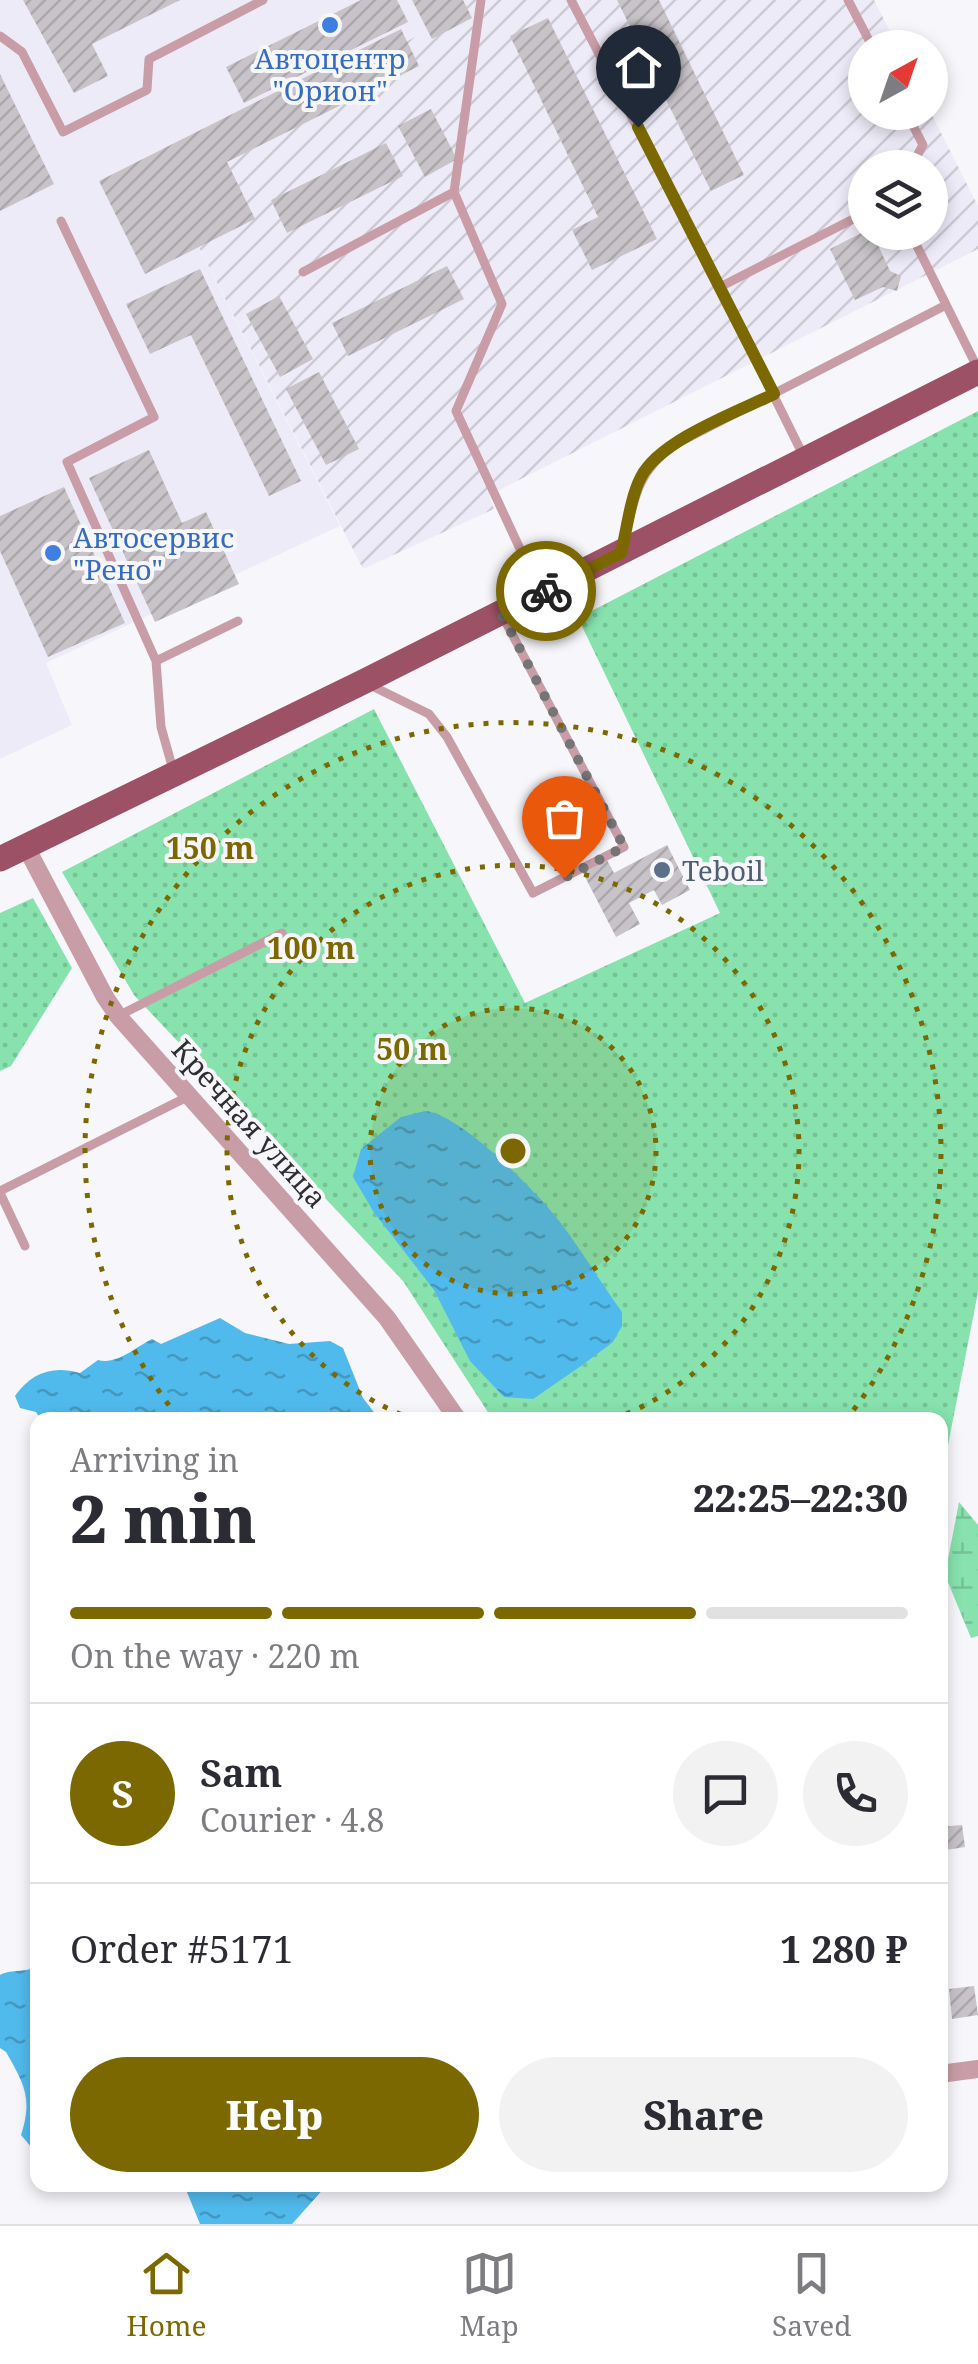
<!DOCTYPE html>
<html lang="en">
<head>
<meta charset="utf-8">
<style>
  :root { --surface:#fff; --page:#f2f2f3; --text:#2b2b33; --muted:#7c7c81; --line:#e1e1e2; --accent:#7b6800 }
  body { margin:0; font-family:"Noto Serif",serif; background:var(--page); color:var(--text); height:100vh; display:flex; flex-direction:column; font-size:38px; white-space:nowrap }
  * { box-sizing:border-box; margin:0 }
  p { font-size:32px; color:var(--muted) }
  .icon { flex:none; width:55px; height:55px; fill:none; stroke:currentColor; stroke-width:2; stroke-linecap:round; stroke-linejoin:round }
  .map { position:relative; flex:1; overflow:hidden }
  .side { position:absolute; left:30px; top:1412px; width:918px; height:780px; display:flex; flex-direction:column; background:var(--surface); border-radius:20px; box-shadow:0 5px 15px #0003 }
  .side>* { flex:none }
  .needle { width:65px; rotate:40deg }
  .tools { position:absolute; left:848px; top:30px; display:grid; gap:20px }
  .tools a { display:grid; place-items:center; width:100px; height:100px; border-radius:50%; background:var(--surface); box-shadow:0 5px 15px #0003; font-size:50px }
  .pin { position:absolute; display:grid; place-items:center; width:85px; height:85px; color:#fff; margin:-102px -42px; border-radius:50% 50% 50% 0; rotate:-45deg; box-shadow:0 0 10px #0007 }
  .pin .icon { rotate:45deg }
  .courier { position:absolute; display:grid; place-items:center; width:100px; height:100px; margin:-50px; border:8px solid #7b6800; border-radius:50%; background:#fff; color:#222; box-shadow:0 2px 12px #0007 }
  .head em { font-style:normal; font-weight:800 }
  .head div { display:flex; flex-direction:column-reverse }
  .head { display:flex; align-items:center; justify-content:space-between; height:170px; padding:0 40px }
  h1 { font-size:65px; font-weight:800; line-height:75px }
  .bar { display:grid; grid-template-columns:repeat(4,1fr); gap:15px 10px; align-content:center; height:120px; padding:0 40px }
  .bar i { height:12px; border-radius:8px; background:var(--line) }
  .bar .on { background:var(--accent) }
  .bar p { grid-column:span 4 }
  .line { display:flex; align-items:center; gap:25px; padding:0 40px; border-top:2px solid var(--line) }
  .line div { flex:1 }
  .round { display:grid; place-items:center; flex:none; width:105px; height:105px; border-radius:52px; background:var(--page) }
  .button { display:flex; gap:20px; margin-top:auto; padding:20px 40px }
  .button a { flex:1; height:115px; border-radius:60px; background:var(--accent); color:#fff; font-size:40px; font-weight:800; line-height:115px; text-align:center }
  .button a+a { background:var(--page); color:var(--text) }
  .dock { display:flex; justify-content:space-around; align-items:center; height:140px; border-top:2px solid var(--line); background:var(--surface); font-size:28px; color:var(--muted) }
  .dock a { display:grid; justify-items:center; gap:5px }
  .dock .on { color:var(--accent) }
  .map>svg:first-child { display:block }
  .built { fill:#eeebf8 }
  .industrial { fill:url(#industrial-furrows); fill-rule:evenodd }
  .grass { fill:url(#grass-dots) }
  .wetland { fill:url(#wetland-marsh) }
  .water { fill:url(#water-ripples) }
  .building { fill:url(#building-hatch) }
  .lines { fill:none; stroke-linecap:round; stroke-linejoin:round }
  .service { stroke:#c99da7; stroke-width:9 }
  .minor { stroke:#c99da7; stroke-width:18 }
  .primary { stroke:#9c5166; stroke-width:25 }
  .done { stroke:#757578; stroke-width:10; stroke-dasharray:0 18 }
  .route { stroke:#7b6800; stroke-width:12 }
  .ring { fill:none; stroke:#7b6800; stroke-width:5; stroke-dasharray:5 10 }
  .shop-dot { fill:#3f7fe0; stroke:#f7f6fb; stroke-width:4 }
  .service-dot { fill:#5c6f8a; stroke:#f7f6fb; stroke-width:4 }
  .labels { text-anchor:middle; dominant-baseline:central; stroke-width:8; stroke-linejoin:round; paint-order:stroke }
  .shop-label { font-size:28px; fill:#366cbe; stroke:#f7f6fb }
  .service-label { font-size:28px; fill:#4e5e75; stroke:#f7f6fb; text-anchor:start }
  .street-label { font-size:28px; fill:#2f2f31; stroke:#f7f6fb }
  .centre { fill:#7b6800; stroke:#f7f6fb; stroke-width:5 }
  .ring-label { font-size:30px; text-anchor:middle; font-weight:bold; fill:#7b6800; stroke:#f7f6fb; stroke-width:8; stroke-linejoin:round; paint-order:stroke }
</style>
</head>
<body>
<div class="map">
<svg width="978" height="2224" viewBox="0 0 978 2224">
  <defs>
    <pattern id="industrial-furrows" width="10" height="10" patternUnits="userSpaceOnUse" patternTransform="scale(2.5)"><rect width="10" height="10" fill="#eeebf8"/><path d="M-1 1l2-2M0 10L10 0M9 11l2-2" fill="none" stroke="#cccad5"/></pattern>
    <pattern id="grass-dots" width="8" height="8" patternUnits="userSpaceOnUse" patternTransform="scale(2.5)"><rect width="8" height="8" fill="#87e2ad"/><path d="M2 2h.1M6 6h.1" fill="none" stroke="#75c295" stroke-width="1.8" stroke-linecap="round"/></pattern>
    <pattern id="wetland-marsh" width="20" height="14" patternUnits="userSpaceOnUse" patternTransform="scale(2.5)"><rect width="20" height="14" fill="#87e2ad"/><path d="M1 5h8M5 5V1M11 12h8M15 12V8" fill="none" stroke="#75c295"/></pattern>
    <pattern id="water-ripples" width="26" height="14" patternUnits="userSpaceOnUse" patternTransform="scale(2.5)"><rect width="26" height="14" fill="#51baec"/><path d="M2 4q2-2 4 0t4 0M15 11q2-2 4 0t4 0" fill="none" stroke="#4498c0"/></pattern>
    <pattern id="building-hatch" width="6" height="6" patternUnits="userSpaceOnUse" patternTransform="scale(2.5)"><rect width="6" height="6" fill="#c7c3c8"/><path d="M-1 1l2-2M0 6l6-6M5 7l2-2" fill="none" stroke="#aba8ac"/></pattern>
  </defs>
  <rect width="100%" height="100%" fill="#f7f6fb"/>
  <path class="built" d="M0,0h431l11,23 -283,146 181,357 -294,137 26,62 -72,34z"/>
  <path class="industrial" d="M431,0h443l24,47 -33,1v64l65,-1 48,95v43l-489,246 5,14 -131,60 -204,-400 283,-146zM865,168h65v64h-65z"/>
  <path class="grass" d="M978,411v881l-38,194v-66h-447l-90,-139 -269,-286 -72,-123 312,-163 151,294 195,-90 -142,-295z
    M33,898l39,70 -61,98 -11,5v-158z"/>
  <path class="wetland" d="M959,1502l19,23v111l-7,2 -26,-63z"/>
  <path class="water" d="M425,1111c36,3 113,82 135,111 22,29 41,61 62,90v14l-9,16 -32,24 -48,33 -29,-2 -34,-36 -36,-71 -61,-79 -20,-34 8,-28 40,-32z
    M220,1318l25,15 44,11 41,-3 13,7 20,50 17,22h-339l-5,-8 -16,-4 -5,-12c16,-23 37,-31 65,-23l18,-13c19,5 36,-12 54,-21l9,5z
    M37,1965v-1v190l-16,-19c12,-37 3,-51 -15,-83l-6,-4v-73c13,-7 26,-1 37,-10z
    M184,2185h143l-35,39h-92z"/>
  <path class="building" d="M23,0h157l-88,44 16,32 -34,17z
    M361,0h36l11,22 -164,81 -18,-36z
    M412,0h51l9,18 -40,21z
    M617,0h42l85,175 -33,16z
    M548,18l109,221 -65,31 -20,-40 26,-13 -88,-181z
    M401,29l18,37 -192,96 28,57 -110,55 -46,-93z
    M0,74l54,110 -54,27z
    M431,109l26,50 -32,18 -27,-51z
    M386,143l17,33 -116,57 -16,-33z
    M865,231l7,1 18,39 11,5 -4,15 -14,-4 -28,13 -25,-51z
    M447,266l17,33 -116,57 -16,-33z
    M200,269l101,212 -32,15 -78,-161 -41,19 -24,-50z
    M279,296l34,63 -33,18 -34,-63z
    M319,372l40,77 -33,16 -40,-76z
    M149,450l33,73 24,-11 33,72 -84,38 -66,-144z
    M64,487l61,136 -77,34 -48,-106v-35z
    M667,845l23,45 -28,15 -8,-15 -25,13 11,21 -24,13 -33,-64 24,-13 7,13z
    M962,1825l3,22 -19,3 2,17h-8v-40z
    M974,1986l4,29 -26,4 -3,-30z"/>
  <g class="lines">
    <path class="service" d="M481,0l-27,192 48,112 -46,107 84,181
      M571,0l149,287 84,170
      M848,0l25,48
      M0,36l22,16 41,80 84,-42 2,-31 114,-59
      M906,112l17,33 -13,23
      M61,221l93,196 -87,45 89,199 5,66 13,46
      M910,232l68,137
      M303,272l151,-80
      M720,287l145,-74
      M623,546c11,-44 12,-73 51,-101l272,-140
      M156,661l82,-40
      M370,685l59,29 18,23 86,156 91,-46 -123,-234
      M120,1015l162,-82
      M0,1191l189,-95
      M0,1193l25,53"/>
    <path class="minor" d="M26,847l79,150 13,19 269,302 71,102
      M940,2074l38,-5"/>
    <path class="primary" d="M0,859l363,-177 615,-310"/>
  </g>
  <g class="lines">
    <path class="done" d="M546,591l-45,22 123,234 -60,31"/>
    <path class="route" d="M546,591l75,-38c6,-23 9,-55 20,-76 19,-37 96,-65 133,-83l-136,-267"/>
  </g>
  <circle cx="513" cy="1151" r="143" fill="#7b6800" fill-opacity=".12"/>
  <g class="ring">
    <circle cx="513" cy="1151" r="143"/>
    <path d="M415 1420A286 286 0 1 1 611 1420"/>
    <path d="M178 1417A428 428 0 1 1 848 1417"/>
  </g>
  <g class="shop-dot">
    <circle cx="330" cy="25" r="10"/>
    <circle cx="53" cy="553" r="10"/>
  </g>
  <circle class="service-dot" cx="662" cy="870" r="10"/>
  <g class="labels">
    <g class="shop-label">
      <text x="330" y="58">Автоцентр<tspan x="330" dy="32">"Орион"</tspan></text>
      <text x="73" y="537" text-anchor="start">Автосервис<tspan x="73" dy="32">"Рено"</tspan></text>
    </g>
    <g class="service-label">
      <text x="682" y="870">Teboil</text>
    </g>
    <g class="street-label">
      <text transform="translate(250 1123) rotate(48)">Кречная улица</text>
    </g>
  </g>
  <circle cx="513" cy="1151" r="15" class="centre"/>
  <g class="ring-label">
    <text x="210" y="859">150 m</text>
    <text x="311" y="959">100 m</text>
    <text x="412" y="1060">50 m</text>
  </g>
</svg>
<div class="tools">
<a><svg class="needle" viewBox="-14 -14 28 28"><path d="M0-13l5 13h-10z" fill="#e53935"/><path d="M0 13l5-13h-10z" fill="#7c7c81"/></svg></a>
<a><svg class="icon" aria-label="layers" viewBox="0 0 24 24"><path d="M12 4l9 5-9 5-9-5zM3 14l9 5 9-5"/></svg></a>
</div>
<div class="pin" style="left:564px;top:878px;background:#ea580c"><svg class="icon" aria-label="bag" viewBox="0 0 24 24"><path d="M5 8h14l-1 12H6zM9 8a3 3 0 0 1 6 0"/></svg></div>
<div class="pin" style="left:638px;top:127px;background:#1f2937"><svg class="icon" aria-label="home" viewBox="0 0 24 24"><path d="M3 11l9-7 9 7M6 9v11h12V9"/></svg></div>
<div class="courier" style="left:546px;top:591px"><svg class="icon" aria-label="bike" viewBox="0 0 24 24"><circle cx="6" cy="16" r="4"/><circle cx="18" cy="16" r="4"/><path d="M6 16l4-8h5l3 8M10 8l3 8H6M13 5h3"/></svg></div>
<section class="side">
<div class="head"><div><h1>2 min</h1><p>Arriving in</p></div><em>22:25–22:30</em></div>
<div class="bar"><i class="on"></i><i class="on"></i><i class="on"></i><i></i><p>On the way · 220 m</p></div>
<div class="line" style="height:180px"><b class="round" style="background:var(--accent);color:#fff">S</b><div><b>Sam</b><p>Courier · 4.8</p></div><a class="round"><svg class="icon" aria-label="chat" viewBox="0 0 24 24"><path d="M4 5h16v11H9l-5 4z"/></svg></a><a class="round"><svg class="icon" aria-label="phone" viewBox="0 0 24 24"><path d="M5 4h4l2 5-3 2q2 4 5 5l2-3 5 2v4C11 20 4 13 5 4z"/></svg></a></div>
<div class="line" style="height:130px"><div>Order #5171</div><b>1 280 ₽</b></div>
<div class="button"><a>Help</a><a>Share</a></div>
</section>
</div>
<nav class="dock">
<a class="on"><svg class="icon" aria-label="home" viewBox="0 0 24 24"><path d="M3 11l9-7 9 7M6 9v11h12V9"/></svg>Home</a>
<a><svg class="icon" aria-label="map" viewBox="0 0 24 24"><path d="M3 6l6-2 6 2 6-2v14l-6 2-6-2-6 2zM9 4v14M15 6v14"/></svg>Map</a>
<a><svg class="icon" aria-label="saved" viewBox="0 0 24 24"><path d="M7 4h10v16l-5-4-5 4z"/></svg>Saved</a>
</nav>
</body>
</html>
